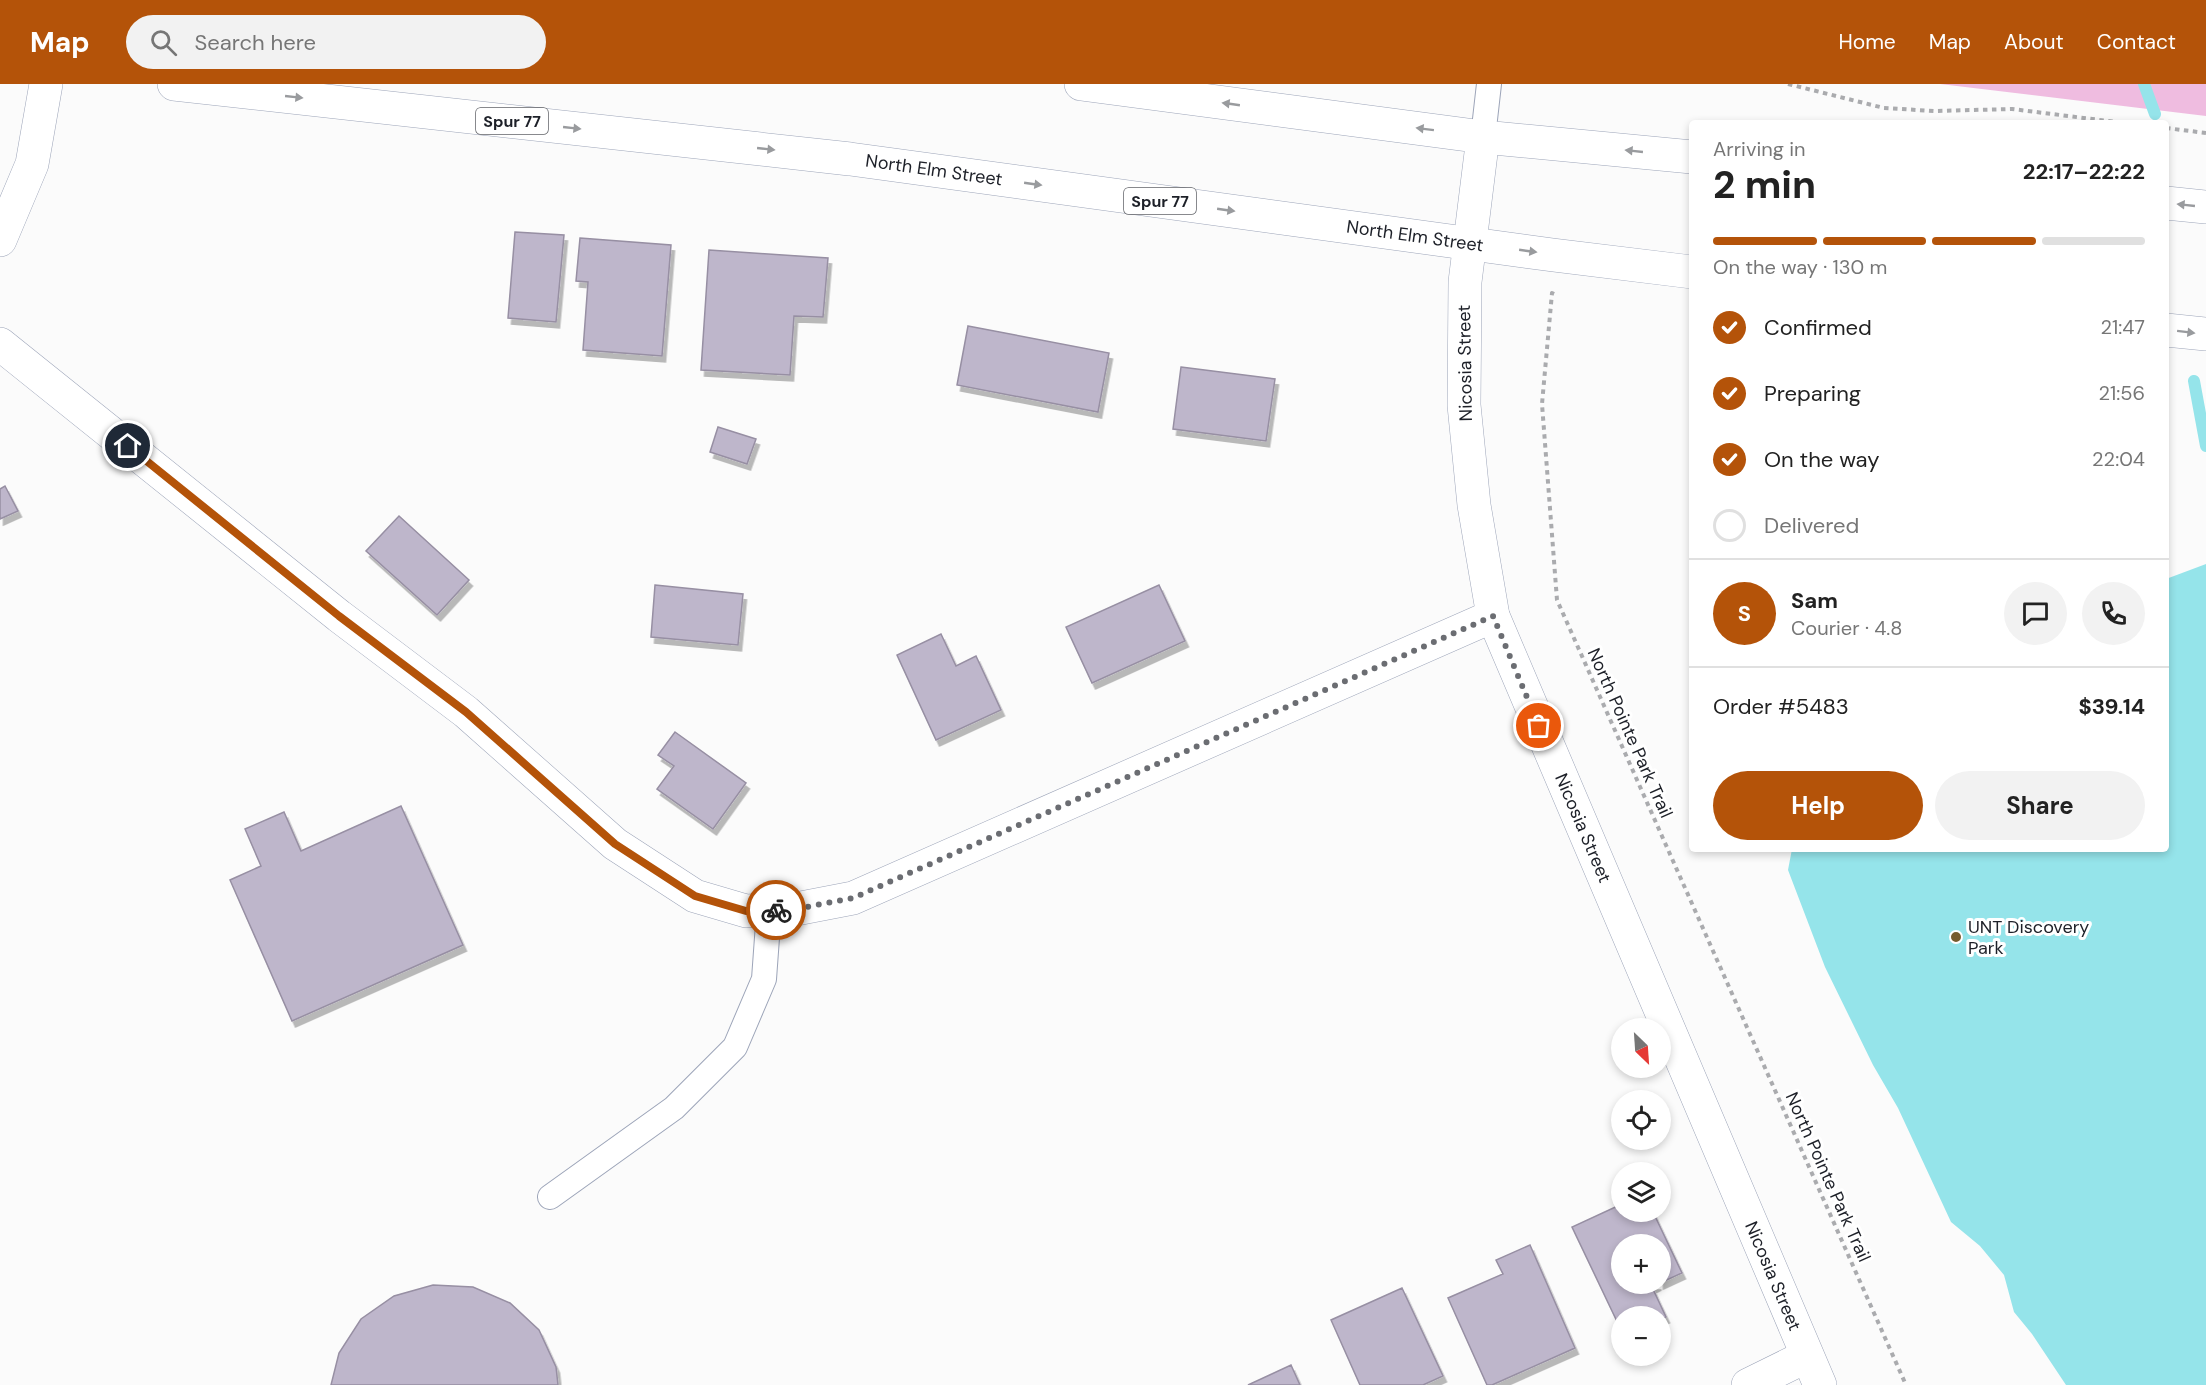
<!DOCTYPE html>
<html lang="en">
<head>
<meta charset="utf-8">
<style>
  :root { --surface:#fff; --page:#f2f2f2; --text:#222; --muted:#767676; --line:#e0e0e0; --accent:#b45309 }
  body { margin:0; font-family:"DM Sans",sans-serif; background:var(--page); color:var(--text); height:100vh; display:flex; flex-direction:column; font-size:22px; white-space:nowrap }
  * { box-sizing:border-box; margin:0 }
  p { font-size:20px; color:var(--muted) }
  .icon { flex:none; width:33px; height:33px; fill:none; stroke:currentColor; stroke-width:2; stroke-linecap:round; stroke-linejoin:round }
  .map { position:relative; flex:1; overflow:hidden }
  .drawer { position:absolute; left:1689px; top:36px; width:480px; height:732px; display:flex; flex-direction:column; background:var(--surface); border-radius:6px; box-shadow:0 3px 9px #0003 }
  .drawer>* { flex:none }
  .needle { width:39px; rotate:155deg }
  .controls { position:absolute; left:1611px; top:934px; display:grid; gap:12px }
  .controls a { display:grid; place-items:center; width:60px; height:60px; border-radius:50%; background:var(--surface); box-shadow:0 3px 9px #0003; font-size:30px }
  .pin { position:absolute; display:grid; place-items:center; width:51px; height:51px; color:#fff; margin:-26px; border:3px solid #fff; border-radius:50%; box-shadow:0 2px 6px #0007 }
  .courier { position:absolute; display:grid; place-items:center; width:60px; height:60px; margin:-30px; border:4px solid #b45309; border-radius:50%; background:#fff; color:#222; box-shadow:0 2px 8px #0007 }
  .summary em { font-style:normal; font-weight:700 }
  .summary div { display:flex; flex-direction:column-reverse }
  .summary { display:flex; align-items:center; justify-content:space-between; height:102px; padding:0 24px }
  h1 { font-size:39px; font-weight:700; line-height:45px }
  .bar { display:grid; grid-template-columns:repeat(4,1fr); gap:9px 6px; align-content:center; height:72px; padding:0 24px }
  .bar i { height:8px; border-radius:4px; background:var(--line) }
  .bar .current { background:var(--accent) }
  .bar p { grid-column:span 4 }
  .line { display:flex; align-items:center; gap:15px; padding:0 24px; border-top:2px solid var(--line) }
  .line div { flex:1 }
  .round { display:grid; place-items:center; flex:none; width:63px; height:63px; border-radius:32px; background:var(--page) }
  ol { padding:0 24px; list-style:none }
  li { display:flex; align-items:center; gap:18px; height:66px }
  li p { margin-inline-start:auto }
  li .icon { padding:6px; border-radius:50%; background:var(--accent); color:#fff; stroke-width:4 }
  li:last-child { color:var(--muted) }
  li i { width:33px; height:33px; border:3px solid var(--line); border-radius:50% }
  .button { display:flex; gap:12px; margin-top:auto; padding:12px 24px }
  .button a { flex:1; height:69px; border-radius:36px; background:var(--accent); color:#fff; font-size:24px; font-weight:700; line-height:69px; text-align:center }
  .button a+a { background:var(--page); color:var(--text) }
  header { display:flex; align-items:center; gap:36px; box-sizing:border-box; height:84px; padding:0 30px; background:var(--accent); color:#fff }
  header strong { font-size:28px }
  nav { display:flex; gap:33px; margin-inline-start:auto; font-size:21px }
  .search { width:420px; height:54px; background:var(--page); display:flex; align-items:center; gap:15px; box-sizing:border-box; padding:0 21px; border-radius:33px; color:var(--muted); font-size:22px }
  .map>svg:first-child { display:block }
  .green { fill:#efbce0 }
  .water { fill:#95e4ea }
  .lines { fill:none; stroke-linecap:round; stroke-linejoin:round }
  .stream { stroke:#95e4ea; stroke-width:12 }
  .building { fill:#beb6cb; stroke:#978fa3; stroke-width:1.5; filter:url(#shadow) }
  .service-casing { stroke:#9da5b9; stroke-width:26 }
  .minor-casing { stroke:#9da5b9; stroke-width:34 }
  .tertiary-casing { stroke:#9da5b9; stroke-width:34 }
  .primary-casing { stroke:#9da5b9; stroke-width:34 }
  .path { stroke:#aaabae; stroke-width:4; stroke-dasharray:4.5 4.5; stroke-linecap:butt }
  .service { stroke:#fff; stroke-width:24 }
  .minor { stroke:#fff; stroke-width:33 }
  .tertiary { stroke:#fff; stroke-width:33 }
  .primary { stroke:#fff; stroke-width:33 }
  .oneway { fill:#999b9e }
  .done { stroke:#6b6d72; stroke-width:6; stroke-dasharray:0 10.8 }
  .route { stroke:#b45309; stroke-width:8 }
  .poi-dot { fill:#765b2d; stroke:#fff; stroke-width:2 }
  .labels { text-anchor:middle; dominant-baseline:central; stroke-width:6; stroke-linejoin:round; paint-order:stroke }
  .shield { fill:#fff; stroke:#616368; stroke-width:1.5 }
  .shield-label { font-size:16px; font-weight:bold; fill:#1d2028 }
  .street-label { font-size:18px; fill:#1d2028; stroke:#fff }
  .poi-label { font-size:18px; fill:#1d2028; stroke:#fff; text-anchor:start }
</style>
</head>
<body>
<header>
<strong>Map</strong>
<div class="search"><svg class="icon" aria-label="search" viewBox="0 0 24 24"><circle cx="10" cy="10" r="6"/><path d="M15 15l6 6"/></svg>Search here</div>
<nav><a>Home</a><a>Map</a><a>About</a><a>Contact</a></nav>
</header>
<div class="map">
<svg width="2206" height="1301" viewBox="0 0 2206 1301">
  <defs>
    <filter id="shadow"><feDropShadow dx="3.5" dy="6" stdDeviation="0" flood-color="#0004"/></filter>
  </defs>
  <rect width="100%" height="100%" fill="#fbfbfb"/>
  <path class="green" d="M1940,0h266v32z"/>
  <path class="water" d="M2206,480v821h-140l-34,-51 -18,-22 -10,-37 -24,-29 -29,-24 -53,-114 -25,-43 -48,-98 -37,-97 4,-21h374v-270z"/>
  <g class="lines">
    <path class="stream" d="M2144,0l11,30
      M2194,297l12,65"/>
  </g>
  <path class="building" d="M515,148l49,3 -8,87 -48,-4z
    M580,154l91,7 -9,111 -79,-6 5,-68 -12,-1z
    M709,166l119,8 -5,59 -29,-1 -4,59 -89,-5z
    M968,242l141,27 -11,59 -141,-27z
    M1181,283l94,12 -9,62 -93,-12z
    M718,343l38,12 -9,25 -37,-12z
    M5,402l13,25 -18,8v-30z
    M399,432l70,64 -32,35 -71,-64z
    M655,501l88,9 -5,51 -87,-8z
    M1159,501l26,56 -93,42 -26,-56z
    M941,550l15,32 20,-10 25,54 -65,30 -39,-85z
    M675,648l71,51 -33,46 -56,-40 17,-23 -16,-11z
    M401,722l62,139 -171,76 -62,-141 31,-14 -16,-37 39,-17 17,39z
    M1622,1120v8h31l29,61 -22,10v-38h-38v39h36l-6,3 14,30 -6,3v-3h-38v15l-50,-105z
    M1530,1161l45,103 -83,37h-5l-39,-87 55,-24 -7,-14z
    M433,1201l40,2 37,16 29,27 17,37 2,18h-227l8,-32 22,-34 33,-23z
    M1402,1204l41,88 -20,9h-63l-29,-65z
    M1291,1281l9,20h-52z"/>
  <g class="lines">
    <g class="service-casing">
      <path id="service" d="M1483,53l6,-53
        M550,1113l124,-89 61,-61 29,-68 5,-69"/>
    </g>
    <g class="minor-casing">
      <path id="minor" d="M0,156l32,-76 14,-80
        M0,260l339,272 127,96 149,132 80,52 51,15 50,-2 57,-11 640,-282
        M1748,1301l59,-29"/>
    </g>
    <g class="tertiary-casing">
      <path id="tertiary" d="M1483,53l-18,145 -1,123 10,100 19,111 327,769"/>
    </g>
    <g class="primary-casing">
      <path id="primary" d="M174,0l676,75 703,96 139,17
        M1081,0l402,53 209,20
        M2166,119l40,4
        M2166,246l40,4"/>
    </g>
    <path class="path" d="M1788,0l96,24 50,3 78,-2 112,14
      M2166,44l40,5
      M1554,210l-2,-1 -10,111 15,196 349,785"/>
    <use href="#service" class="service"/>
    <use href="#minor" class="minor"/>
    <use href="#tertiary" class="tertiary"/>
    <use href="#primary" class="primary"/>
  </g>
  <defs><path id="oneway-solid" d="M-6-.8H1V-3.2L6.5 0L1 3.2V.8H-6Z" transform="scale(1.5)"/></defs>
  <g class="oneway">
    <use href="#oneway-solid" transform="translate(294 13) rotate(6)"/>
    <use href="#oneway-solid" transform="translate(1231 20) rotate(-172)"/>
    <use href="#oneway-solid" transform="translate(572 44) rotate(6)"/>
    <use href="#oneway-solid" transform="translate(1425 45) rotate(-173)"/>
    <use href="#oneway-solid" transform="translate(766 65) rotate(6)"/>
    <use href="#oneway-solid" transform="translate(1634 67) rotate(-174)"/>
    <use href="#oneway-solid" transform="translate(1033 100) rotate(8)"/>
    <use href="#oneway-solid" transform="translate(2186 121) rotate(-174)"/>
    <use href="#oneway-solid" transform="translate(1226 126) rotate(8)"/>
    <use href="#oneway-solid" transform="translate(1528 167) rotate(8)"/>
    <use href="#oneway-solid" transform="translate(2186 248) rotate(7)"/>
  </g>
  <g class="lines">
    <path class="done" d="M776,826l20,-1 57,-11 640,-282 46,110"/>
    <path class="route" d="M128,362l211,170 127,96 149,132 80,52 51,15 30,-1"/>
  </g>
  <circle class="poi-dot" cx="1956" cy="853" r="6"/>
  <g class="labels">
    <g class="shield">
      <rect x="476" y="24" width="72" height="26" rx="4.5"/>
      <rect x="1124" y="104" width="72" height="26" rx="4.5"/>
    </g>
    <g class="shield-label">
      <text x="512" y="37">Spur 77</text>
      <text x="1160" y="117">Spur 77</text>
    </g>
    <g class="street-label">
      <text transform="translate(934 86) rotate(8)">North Elm Street</text>
      <text transform="translate(1415 152) rotate(8)">North Elm Street</text>
      <text transform="translate(1465 279) rotate(-91)">Nicosia Street</text>
      <text transform="translate(1630 649) rotate(66)">North Pointe Park Trail</text>
      <text transform="translate(1583 744) rotate(67)">Nicosia Street</text>
      <text transform="translate(1828 1093) rotate(66)">North Pointe Park Trail</text>
      <text transform="translate(1773 1192) rotate(67)">Nicosia Street</text>
    </g>
    <g class="poi-label">
      <text x="1968" y="843">UNT Discovery<tspan x="1968" dy="21">Park</tspan></text>
    </g>
  </g>
</svg>
<div class="controls">
<a><svg class="needle" viewBox="-14 -14 28 28"><path d="M0-13l5 13h-10z" fill="#e53935"/><path d="M0 13l5-13h-10z" fill="#767676"/></svg></a>
<a><svg class="icon" aria-label="locate" viewBox="0 0 24 24"><circle cx="12" cy="12" r="6"/><path d="M12 2v4M12 18v4M2 12h4M18 12h4"/></svg></a>
<a><svg class="icon" aria-label="layers" viewBox="0 0 24 24"><path d="M12 4l9 5-9 5-9-5zM3 14l9 5 9-5"/></svg></a>
<a>+</a>
<a>−</a>
</div>
<div class="pin" style="left:1539px;top:642px;background:#ea580c"><svg class="icon" aria-label="bag" viewBox="0 0 24 24"><path d="M5 8h14l-1 12H6zM9 8a3 3 0 0 1 6 0"/></svg></div>
<div class="pin" style="left:128px;top:362px;background:#1f2937"><svg class="icon" aria-label="home" viewBox="0 0 24 24"><path d="M3 11l9-7 9 7M6 9v11h12V9"/></svg></div>
<div class="courier" style="left:776px;top:826px"><svg class="icon" aria-label="bike" viewBox="0 0 24 24"><circle cx="6" cy="16" r="4"/><circle cx="18" cy="16" r="4"/><path d="M6 16l4-8h5l3 8M10 8l3 8H6M13 5h3"/></svg></div>
<section class="drawer">
<div class="summary"><div><h1>2 min</h1><p>Arriving in</p></div><em>22:17–22:22</em></div>
<div class="bar"><i class="current"></i><i class="current"></i><i class="current"></i><i></i><p>On the way · 130 m</p></div>
<ol>
<li><svg class="icon" aria-label="check" viewBox="0 0 24 24"><path d="M5 12l5 5 9-10"/></svg>Confirmed<p>21:47</p></li>
<li><svg class="icon" aria-label="check" viewBox="0 0 24 24"><path d="M5 12l5 5 9-10"/></svg>Preparing<p>21:56</p></li>
<li><svg class="icon" aria-label="check" viewBox="0 0 24 24"><path d="M5 12l5 5 9-10"/></svg>On the way<p>22:04</p></li>
<li><i></i>Delivered</li>
</ol>
<div class="line" style="height:108px"><b class="round" style="background:var(--accent);color:#fff">S</b><div><b>Sam</b><p>Courier · 4.8</p></div><a class="round"><svg class="icon" aria-label="chat" viewBox="0 0 24 24"><path d="M4 5h16v11H9l-5 4z"/></svg></a><a class="round"><svg class="icon" aria-label="phone" viewBox="0 0 24 24"><path d="M5 4h4l2 5-3 2q2 4 5 5l2-3 5 2v4C11 20 4 13 5 4z"/></svg></a></div>
<div class="line" style="height:78px"><div>Order #5483</div><b>$39.14</b></div>
<div class="button"><a>Help</a><a>Share</a></div>
</section>
</div>
</body>
</html>
